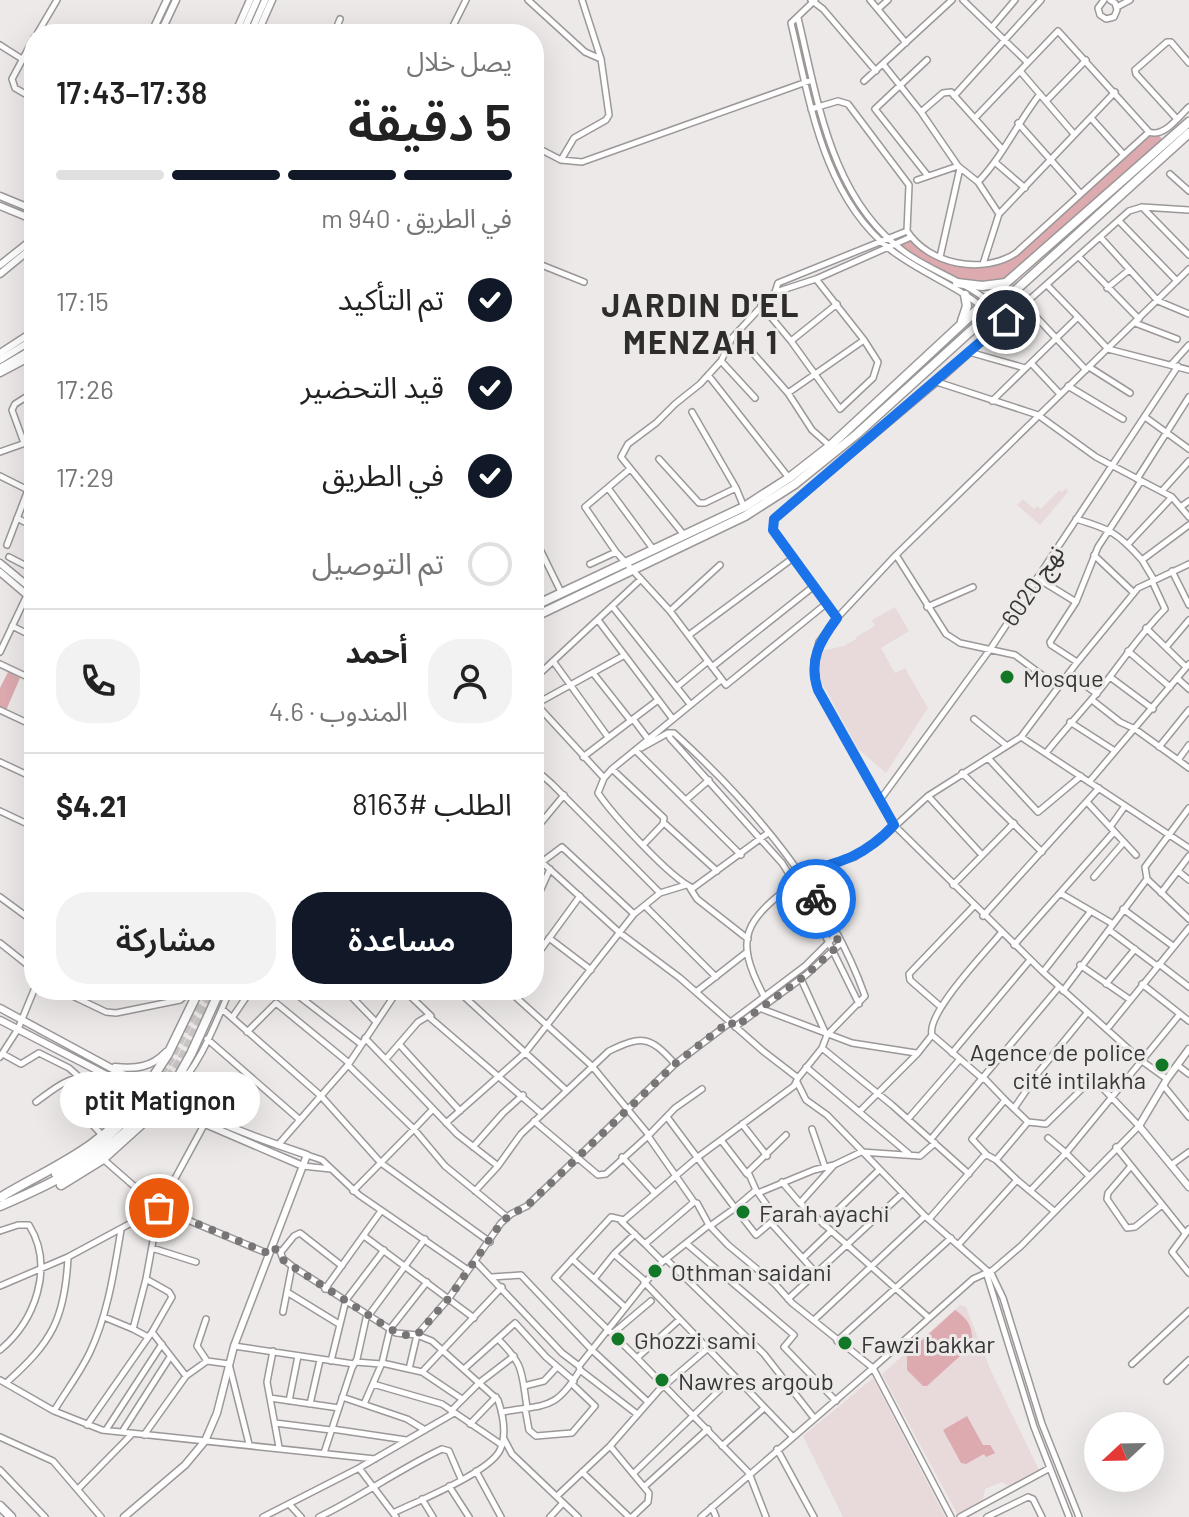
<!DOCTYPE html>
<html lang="ar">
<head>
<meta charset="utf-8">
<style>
  :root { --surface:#fff; --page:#f2f2f2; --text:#222; --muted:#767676; --line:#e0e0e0; --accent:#111827 }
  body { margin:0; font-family:Barlow,"Noto Sans Arabic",sans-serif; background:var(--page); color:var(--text); direction:rtl; height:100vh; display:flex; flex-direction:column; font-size:30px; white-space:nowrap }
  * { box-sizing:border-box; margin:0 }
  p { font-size:26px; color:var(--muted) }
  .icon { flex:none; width:44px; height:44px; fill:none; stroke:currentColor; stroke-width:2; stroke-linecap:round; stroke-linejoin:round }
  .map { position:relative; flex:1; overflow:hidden; direction:ltr }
  .drawer { position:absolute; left:24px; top:24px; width:520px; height:976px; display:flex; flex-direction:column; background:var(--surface); border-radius:32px; box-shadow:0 8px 32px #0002; direction:rtl }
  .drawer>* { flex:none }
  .needle { width:52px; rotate:248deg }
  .controls { position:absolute; left:1084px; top:1412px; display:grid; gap:16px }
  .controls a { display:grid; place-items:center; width:80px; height:80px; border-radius:50%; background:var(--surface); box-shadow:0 8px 32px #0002; font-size:40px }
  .pin { position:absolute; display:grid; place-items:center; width:68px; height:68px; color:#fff; margin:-34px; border:4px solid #fff; border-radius:50%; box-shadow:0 2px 8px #0007 }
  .courier { position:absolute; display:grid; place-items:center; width:80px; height:80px; margin:-40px; border:6px solid #1a73e8; border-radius:50%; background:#fff; color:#222; box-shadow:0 2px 10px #0007 }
  .bubble { position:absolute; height:56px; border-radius:28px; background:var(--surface); box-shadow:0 8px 32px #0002; font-size:26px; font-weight:600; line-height:56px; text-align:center; direction:rtl }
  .summary em { font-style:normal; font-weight:600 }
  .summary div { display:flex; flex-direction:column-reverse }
  .summary { display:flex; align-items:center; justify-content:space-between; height:136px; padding:0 32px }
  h1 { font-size:52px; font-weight:600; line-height:60px }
  .bar { display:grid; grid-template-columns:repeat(4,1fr); gap:12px 8px; align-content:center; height:96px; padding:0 32px }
  .bar i { height:10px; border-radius:6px; background:var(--line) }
  .bar .active { background:var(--accent) }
  .bar p { grid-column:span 4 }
  .line { display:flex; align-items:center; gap:20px; padding:0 32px; border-top:2px solid var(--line) }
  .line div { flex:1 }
  .round { display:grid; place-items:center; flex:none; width:84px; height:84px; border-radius:32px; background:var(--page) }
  ol { padding:0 32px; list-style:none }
  li { display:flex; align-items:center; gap:24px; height:88px }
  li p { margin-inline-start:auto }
  li .icon { padding:8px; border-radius:50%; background:var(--accent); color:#fff; stroke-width:4 }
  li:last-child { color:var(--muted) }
  li i { width:44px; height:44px; border:4px solid var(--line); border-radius:50% }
  .primary-button { display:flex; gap:16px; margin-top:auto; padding:16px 32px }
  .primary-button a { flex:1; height:92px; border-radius:32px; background:var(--accent); color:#fff; font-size:32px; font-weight:600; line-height:92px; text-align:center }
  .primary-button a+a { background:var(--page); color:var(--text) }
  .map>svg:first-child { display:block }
  .built { fill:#e8dadb }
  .green { fill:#ddaab0 }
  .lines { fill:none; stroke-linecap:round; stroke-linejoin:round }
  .trunk-tunnel { stroke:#c9c5c5; stroke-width:8; stroke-dasharray:8 4; stroke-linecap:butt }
  .minor-casing { stroke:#9c9898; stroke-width:8 }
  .tertiary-casing { stroke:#9c9898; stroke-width:9 }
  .trunk-casing { stroke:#9c9898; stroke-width:11 }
  .minor { stroke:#fff; stroke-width:5 }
  .tertiary { stroke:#fff; stroke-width:6 }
  .trunk { stroke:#fff; stroke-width:8 }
  .done { stroke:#777575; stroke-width:8; stroke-dasharray:0 14.4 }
  .route { stroke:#1a73e8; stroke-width:10 }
  .poi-dot { fill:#137728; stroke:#ede9e9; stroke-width:3 }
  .labels { text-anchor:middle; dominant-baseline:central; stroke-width:6; stroke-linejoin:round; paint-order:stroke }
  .street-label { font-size:24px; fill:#373636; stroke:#ede9e9 }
  .poi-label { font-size:24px; fill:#373636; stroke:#ede9e9; text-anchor:start }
  .district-label { font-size:32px; font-weight:bold; letter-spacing:2px; fill:#2f2c2c; stroke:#ede9e9 }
</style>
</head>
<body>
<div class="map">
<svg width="1189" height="1517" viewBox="0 0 1189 1517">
  <rect width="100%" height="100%" fill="#ede9e9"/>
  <path class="built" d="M1066,488l2,4 -28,33 -23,-20 6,-6 11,10 3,-3 4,3 18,-19 3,2z
    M895,607l14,24 -28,17 14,25 10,-5 23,40 -42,65 -28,-24 -37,-68 -2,-14 2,-16 23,-5 12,-7v-2l19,-11 -3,-6z
    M960,1305l6,2 25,64 49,101 -28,15 -10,-5 -17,7 -3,15 -23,13 -77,-143z
    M873,1378l72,139h-102l-40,-81z"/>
  <path class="green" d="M1155,131l7,8 -157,141c-41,11 -75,-11 -108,-34l12,-6 30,19 22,7 22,1 28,-8z
    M8,672l12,6 -16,37 -4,-2v-25z
    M955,1310c13,8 21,21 15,37l-43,39h-4l-16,-16v-16z
    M967,1416l16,29h7l5,8 -9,4 -2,-3 -18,10 -5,-1 -18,-33z"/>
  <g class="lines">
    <path class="trunk-tunnel" d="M133,1113l39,-56 32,-65
      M140,1117l40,-56 31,-65"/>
    <g class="minor-casing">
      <path id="minor" d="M528,0l57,52 16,7
        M811,0l12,9 53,62
        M815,0l-24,23c19,79 32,173 100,227 31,24 70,37 98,63
        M870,0l36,43
        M963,0l64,62
        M1104,0l-6,8 2,7 6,4 8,-2 3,-7 -2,-7 -5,-3
        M1117,7l13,-7
        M878,9l10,-9
        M798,18c20,83 33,182 108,235 28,20 65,30 89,55
        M993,26l22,-26
        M37,34l20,-34
        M334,34l6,-15
        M449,34l17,-34
        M34,38l-22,41 3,9 19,11
        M0,45l22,14
        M927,60l-52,49 53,67
        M883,64l38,48 37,54 20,16 21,32
        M1020,71l54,63
        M864,81l88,-81
        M954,96l87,-96
        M1047,100l39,-40
        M811,109l27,-8 10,3 61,81 -2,46c22,34 76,44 109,22l133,-121 -91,-101 -83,87
        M921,112l22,-19 8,-1 51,57
        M1091,118l33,37
        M1177,119l-41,-45 -1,-4 32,-28h4l18,21
        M1018,123l62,70
        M1149,132c15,6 29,-15 40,-25
        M534,146l27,14 21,2 230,-82
        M561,160l13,-22 32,-18 3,-5 -8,-56 -19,-59
        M996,163l29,25
        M1170,174l19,17
        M917,180l41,-14
        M978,182c25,-26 40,-60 62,-88
        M1142,207l47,48
        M1119,221l58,60
        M1101,238l57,63 31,13
        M940,257l20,-89
        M1079,257l60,62
        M534,262l50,20
        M983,264l16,-50 116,-122
        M1107,288l22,-18
        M776,292l40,-13 95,-42
        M761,305l30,36 49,68 33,-31 5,-16 -14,-22
        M1025,305l61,65
        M1078,317l30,32 81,21
        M1135,323l42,16
        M737,335l51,58 24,37 18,16
        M791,341l46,-37
        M969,352l56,16
        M721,361l34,37
        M1031,363l29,31
        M1171,365l18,-20
        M1089,367l41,26
        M708,375l81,103
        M937,382l101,33 58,42 76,40 17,20
        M1068,386l55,33
        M788,393l76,-53 -48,-61
        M992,401l86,-84 -31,-32
        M692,412l44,76 8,19
        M1145,417l44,32
        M24,443l-12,-33 3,-6 19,-12
        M0,452l34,-12
        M659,459l40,44h6l31,-15
        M630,469l-45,38 31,45 54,59 56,74 101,-82
        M0,476l34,17
        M1137,479l52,-82
        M608,488l45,61
        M1162,491l27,-30
        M1182,506l7,-5
        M17,518l17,9
        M1076,519c34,10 42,14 66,41
        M684,535l-63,-78 7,-13 28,-21 19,-19 25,-20 21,-23 11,-23 43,-46 3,-9 129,-52
        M534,537l27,55
        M1128,544l44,-47
        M7,545l21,-55
        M896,555l50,79 14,9 55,12 43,32
        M1094,555l40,38
        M9,557l25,13
        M590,564l26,-12
        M1172,571l17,34
        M1037,578l39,24
        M1154,580l-12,-20 47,-35
        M612,606l78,98
        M927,607l46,-20
        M670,611l50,-46
        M837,618l-64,-88 1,-11 163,-137 192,-171 13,-4 47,3
        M598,620l74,98
        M12,626l22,11
        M1146,628l40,39
        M689,635l104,-77
        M1167,646l22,-26
        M1128,651l42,36
        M0,652l28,-59
        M553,661l55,76
        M1077,662l-26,-17 -1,-3 26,-40 22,-55 43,-66
        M0,664l34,16
        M712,667l102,-81
        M593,673l38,48
        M1069,673l28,21
        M1110,677l43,32
        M1177,678l12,11
        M534,679l107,-100
        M721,680l-109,89 -8,9 -6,15c14,21 73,86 95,95l75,-55
        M678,686l29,-24
        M1092,700l28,22 15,7 43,31 11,-15
        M536,704l68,74
        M534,705l89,-49
        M0,710l34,16
        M633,719l15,20
        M974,719l33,27
        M1070,722l45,29
        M668,733h6c78,71 155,162 191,263l-38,39 -5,13 -24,30 -4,8 -96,71 -74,63 -13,-3 -56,61 82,80 112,115 17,44
        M668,733l2,5 112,125 35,56 42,85
        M1021,737l168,111
        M1159,747l30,-37
        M641,748l27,-15
        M636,751l105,104
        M1046,753c18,-23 38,-44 56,-66 21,-27 39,-54 63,-78l-13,-28
        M583,757l75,-57
        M988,758l50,54 43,-36
        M1178,760l11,8
        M0,762l34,16
        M612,769l52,49 -1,6 -19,20
        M962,773l80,79
        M1089,782l100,-118
        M534,783l9,-7 9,8 108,109
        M928,796l54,59
        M686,800l23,-20
        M880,800l111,-152 187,-282
        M1087,802l49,53
        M1189,808l-44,59 2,12 42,40
        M0,811l34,16
        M534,818l6,6 24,-29
        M664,823l53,48
        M1110,827l15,-21
        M534,832l6,-8
        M534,855l86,78 60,45 83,73 35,27
        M542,862l20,-15 72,67
        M1178,871l11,9
        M800,873l55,-16 25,-17 48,-44 93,-59 54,-72 63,-77 51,-24
        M1094,877l30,-35
        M953,885l61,-62
        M690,888l7,11 51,40
        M1060,893l53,31
        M1161,893l28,-37
        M0,897l34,25
        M534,905l16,-36
        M645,906l71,71
        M1123,909l50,37
        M983,916l116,-128
        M1109,930l48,36
        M549,938l42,32
        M0,943l34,27
        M1014,945l100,-113
        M534,959l46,-63
        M1159,964l30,23
        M1080,965l49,34
        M1043,972l48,-61
        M801,979l25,55
        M1106,984l29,-35
        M1142,984l47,37
        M60,990l46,22 10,1 64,-13
        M161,990l19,10 12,-10
        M291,990l70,54
        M345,990l31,32
        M404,990l27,26
        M457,990l109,100
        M508,990l84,76 56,68
        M1063,991l84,-112
        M696,992l51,-40
        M764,996c-32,-60 -18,-75 31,-114
        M941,1007l-31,-27 -1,-6 65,-68
        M222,1009l99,87 60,67 109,79
        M762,1009l90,34 64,10
        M232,1018l19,-28
        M735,1027l71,-52 34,-31
        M1107,1029l82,-101
        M247,1032l29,-29 73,60
        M932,1035l51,44
        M365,1038l92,96 41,32
        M207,1039l93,81
        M399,1044l61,67
        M822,1048l70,57 77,69
        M952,1053l78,-93
        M3,1054l18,10 18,-11 30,15 9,8
        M0,1057l18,-28 16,-39
        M386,1059l32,-37 10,-6 114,98
        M348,1065l66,64 19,-20
        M1177,1065l12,9
        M806,1067l103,87
        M984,1078l21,22 -33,39 14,15
        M1167,1079l-25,-18 -99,-89 -149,-147 -76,-135 -4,-13v-15l5,-20 18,-24 59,-63 293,-286
        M797,1082l9,18 21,15 98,101 67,59 11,23 39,126 37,93
        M1163,1085l26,32
        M173,1092c27,-26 42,-68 57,-102
        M36,1102c17,-12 32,-27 54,-24 18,15 14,28 -2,42
        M65,1104l23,16 14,15
        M1015,1107l23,-34 49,-60
        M859,1112l58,-58 15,-19c-6,-22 54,-83 69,-102
        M667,1117l68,91 21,-18
        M908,1119l52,-60
        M534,1121l64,54 8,-1 42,-38
        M446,1123l79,-70 109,-139 26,-21 26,-8
        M742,1124l25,32
        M812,1129l13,38
        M931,1139l128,-152
        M721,1140l26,34
        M278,1145l70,-80 50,-75
        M473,1147l30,-34 20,-18
        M1116,1147l69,86
        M307,1155l15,5 37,35 109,75
        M622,1157l32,35
        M103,1159l55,48
        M996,1160l21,20
        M1171,1165l18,-13
        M303,1166l28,3
        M1131,1166l-23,27 -1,6 20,29 8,-1 27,-22
        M1088,1175l-22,-22 114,-139
        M782,1182l18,21 128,114
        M353,1191l61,-62 31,37 62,51
        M475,1191l23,-25 23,-32 88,-83c33,-16 41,-15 66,13
        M1030,1191l36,-38 -18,-15
        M758,1193l56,-23 20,-5 27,-13 59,4 15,-13
        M694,1202l-46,-66 27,-28 27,-19
        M800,1203l34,-38
        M930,1218l53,-61 4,-2 9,5 32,-38
        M621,1221l24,23
        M771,1223l45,50
        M823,1224l56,-54
        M710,1226l25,-18 21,27 20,-17 -20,-28 -8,-18 38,-37
        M1189,1229l-17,23 17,21
        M0,1231l18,-6h11c26,42 6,96 -29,125
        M364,1236l110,82
        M687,1244l107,91 -10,12 52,54
        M958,1245l59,-65 37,31
        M152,1248l44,14
        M273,1248l7,3 3,8 9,7 104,67 21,2 15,6 66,59c5,15 9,35 2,50 -10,22 -82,51 -107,63
        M281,1252l13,-16 6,-3 42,33
        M614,1254l31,27
        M803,1258l28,-27
        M572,1259l22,20
        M666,1259l98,95 50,64
        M475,1261l87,92 17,13 1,4 57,44
        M662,1261l-17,-17 49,-42 3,1 12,22 19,20 47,39 17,19 81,65 -172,149
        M986,1272l48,155 35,90
        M492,1277l29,-2 71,75 56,52
        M146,1279l-13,50 15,8
        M427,1282l-37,47 -8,34 40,9 40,27
        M644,1282l149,155
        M0,1286l68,-29 91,-49 110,46
        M325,1289l56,-78
        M287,1292l52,32
        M788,1299l115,-106
        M625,1307l-31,-28 20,-25 21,-20
        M283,1312l9,-46
        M369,1315l56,-76
        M104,1317l29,12
        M206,1319l-9,27 10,15
        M814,1320l111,-104
        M152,1332l34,44
        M612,1334l39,-33
        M498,1339c27,27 23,32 29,68
        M837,1341l114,-103
        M234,1346l120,18
        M273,1351l-6,31 12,65
        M637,1358l42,-38
        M331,1361l15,-61 38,-50
        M356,1362l25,2
        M1132,1364l57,-53
        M579,1366l82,-103 48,-38
        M409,1369l8,-34 32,-37 52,-75 10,-9 16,-8 148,-142 130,-98 31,-31
        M464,1369l51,-46 31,34 28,24
        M422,1372l80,-85
        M0,1380l54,31 48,19 273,29
        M1167,1381l22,-21
        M6,1383c46,-41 59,-64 62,-126
        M373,1384l69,20 60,41
        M524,1386l20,-5 13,-14
        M342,1397l65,22 18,11
        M270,1398l69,10
        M289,1401l9,-45
        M310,1404l10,-44
        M364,1404l18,-41
        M525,1408l4,22 7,6 36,-3 23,-27 -23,-22
        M54,1411c12,-20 26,-38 36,-59 18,-38 24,-81 31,-122
        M451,1411l28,-28 35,-27
        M502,1412c44,-8 53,-1 78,-42
        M275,1423l56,7
        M470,1424l26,-27
        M87,1425l65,-93 20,-35 -3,-5 -23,-13 13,-71 45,-83
        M332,1429l74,11
        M106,1430l56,-86
        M122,1432l48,-75
        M144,1435l42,-59 21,-15 22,3 20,80
        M0,1437l53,24 48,56
        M504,1439l8,15 66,63
        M610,1446l39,47 -1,9 -16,15
        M722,1446l42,-38
        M777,1449l37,68
        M324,1453l28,-85 5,-9 10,-45
        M359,1468l37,49
        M0,1470l45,47
        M476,1471l25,46
        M582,1472l47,45
        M634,1473l100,-97
        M449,1486l20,31
        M645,1486l63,-57
        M78,1489l54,-55
        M557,1496l53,-50 49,-56 48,-41
        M422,1499l11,18
        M289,1504l12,13
        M712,1507l4,10
        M263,1517l96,-49 95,-55
        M319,1517c42,-20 80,-48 123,-68l7,2 12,28
        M550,1517l13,-14
        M951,1517l-78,-149 100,-89 20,-9 28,-24 118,-120 -46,-48 -47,46 -18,-2 -23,-22
        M960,1517l90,-49
        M987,1517l41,-20 5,2 9,18"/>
    </g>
    <g class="tertiary-casing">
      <path id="tertiary" d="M151,34l16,-34
        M160,34l16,-34
        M235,34l15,-34
        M242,34l15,-34
        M250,34l15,-34
        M257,34l15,-34
        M0,196l34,14
        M0,206l34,14
        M0,265l34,-27
        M0,274l34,-28
        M0,353l34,-22
        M0,360l34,-21
        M0,368l34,-20
        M0,373l34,-18
        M0,563l34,28
        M0,572l34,29
        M0,1008l122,66 23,6
        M0,1020l116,60 21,15
        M1189,1049l-22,30 -28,47 50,61
        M115,1067c20,2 36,1 51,-15
        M187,1074v19l7,14
        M103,1076c16,14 23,23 14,44
        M137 1094a18 18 0 1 1 36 0a18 18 0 1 1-36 0Z
        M165,1109l24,8 114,49
        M124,1517l61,-52 20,-24 12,-28 17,-67 73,-191c-37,-13 -107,-35 -134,-61"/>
    </g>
    <g class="trunk-casing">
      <path id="trunk" d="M957,283l25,3 24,-3
        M962,321l5,-15 -2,-11
        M534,606l210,-99 45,-29 41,-32 177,-164 182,-160
        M534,617l211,-101 50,-32 62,-50 332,-301
        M204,992l1,-2
        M153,1077l15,-23 31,-64
        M172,1088l19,-34 29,-64
        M56,1174l38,-25 39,-36
        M61,1185l42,-26 52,-47
        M1,1197c48,-29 105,-50 136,-100
        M0,1206c52,-22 101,-46 140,-89
        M0,1506l11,11"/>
    </g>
    <use href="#minor" class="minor"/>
    <use href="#tertiary" class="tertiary"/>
    <use href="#trunk" class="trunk"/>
  </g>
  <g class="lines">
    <path class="done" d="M159,1208l111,46 3,-6 6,3 5,10 106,68 12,6h15l32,-37 52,-75 10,-9 16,-8 148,-142 55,-43 5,6 71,-52 34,-31 -24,-45"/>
    <path class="route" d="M816,899l-16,-26c41,-11 64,-16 94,-48l-76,-135c-10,-30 2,-49 19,-72l-64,-88 1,-11 232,-199"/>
  </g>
  <g class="poi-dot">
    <circle cx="1007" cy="677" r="8"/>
    <circle cx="1162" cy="1065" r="8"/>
    <circle cx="743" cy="1212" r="8"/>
    <circle cx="655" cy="1271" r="8"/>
    <circle cx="618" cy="1339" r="8"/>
    <circle cx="845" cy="1343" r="8"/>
    <circle cx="662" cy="1380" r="8"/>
  </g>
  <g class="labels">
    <g class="street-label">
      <text transform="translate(1032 585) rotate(-56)">نهج 6020</text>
    </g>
    <g class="poi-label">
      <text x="1023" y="677">Mosque</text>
      <text x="1146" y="1051" text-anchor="end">Agence de police<tspan x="1146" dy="28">cité intilakha</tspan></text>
      <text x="759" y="1212">Farah ayachi</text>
      <text x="671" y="1271">Othman saidani</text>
      <text x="634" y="1339">Ghozzi sami</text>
      <text x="861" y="1343">Fawzi bakkar</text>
      <text x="678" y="1380">Nawres argoub</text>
    </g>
    <g class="district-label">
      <text x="701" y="304">JARDIN D'EL<tspan x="701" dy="37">MENZAH 1</tspan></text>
    </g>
  </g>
</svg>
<div class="controls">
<a><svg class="needle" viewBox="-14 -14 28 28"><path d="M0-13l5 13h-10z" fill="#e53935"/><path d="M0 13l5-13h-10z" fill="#767676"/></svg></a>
</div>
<div class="pin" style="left:159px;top:1208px;background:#ea580c"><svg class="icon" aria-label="bag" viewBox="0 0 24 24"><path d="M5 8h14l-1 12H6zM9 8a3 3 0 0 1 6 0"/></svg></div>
<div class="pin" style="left:1006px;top:320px;background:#1f2937"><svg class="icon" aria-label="home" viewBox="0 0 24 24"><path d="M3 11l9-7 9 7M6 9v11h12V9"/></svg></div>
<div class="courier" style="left:816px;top:899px"><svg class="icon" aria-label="bike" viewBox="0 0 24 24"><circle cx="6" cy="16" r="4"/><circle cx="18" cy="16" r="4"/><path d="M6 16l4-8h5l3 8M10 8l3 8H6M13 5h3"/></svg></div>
<div class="bubble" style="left:60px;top:1072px;width:200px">ptit Matignon</div>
<section class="drawer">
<div class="summary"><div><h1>5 دقيقة</h1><p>يصل خلال</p></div><em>17:38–17:43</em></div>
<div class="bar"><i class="active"></i><i class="active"></i><i class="active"></i><i></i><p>في الطريق · 940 m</p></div>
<ol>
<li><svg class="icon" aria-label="check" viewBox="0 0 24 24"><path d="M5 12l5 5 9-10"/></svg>تم التأكيد<p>17:15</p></li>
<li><svg class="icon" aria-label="check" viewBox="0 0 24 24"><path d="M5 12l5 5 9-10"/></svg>قيد التحضير<p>17:26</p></li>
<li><svg class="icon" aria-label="check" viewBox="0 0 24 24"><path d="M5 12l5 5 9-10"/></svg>في الطريق<p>17:29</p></li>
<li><i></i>تم التوصيل</li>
</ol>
<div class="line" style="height:144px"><a class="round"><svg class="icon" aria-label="person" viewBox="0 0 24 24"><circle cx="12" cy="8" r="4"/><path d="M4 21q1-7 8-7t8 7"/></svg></a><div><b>أحمد</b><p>المندوب · 4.6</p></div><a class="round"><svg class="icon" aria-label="phone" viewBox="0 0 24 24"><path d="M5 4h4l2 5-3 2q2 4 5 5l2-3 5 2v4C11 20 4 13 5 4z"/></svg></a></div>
<div class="line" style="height:104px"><div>الطلب #8163</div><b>$4.21</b></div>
<div class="primary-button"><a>مساعدة</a><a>مشاركة</a></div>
</section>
</div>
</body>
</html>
